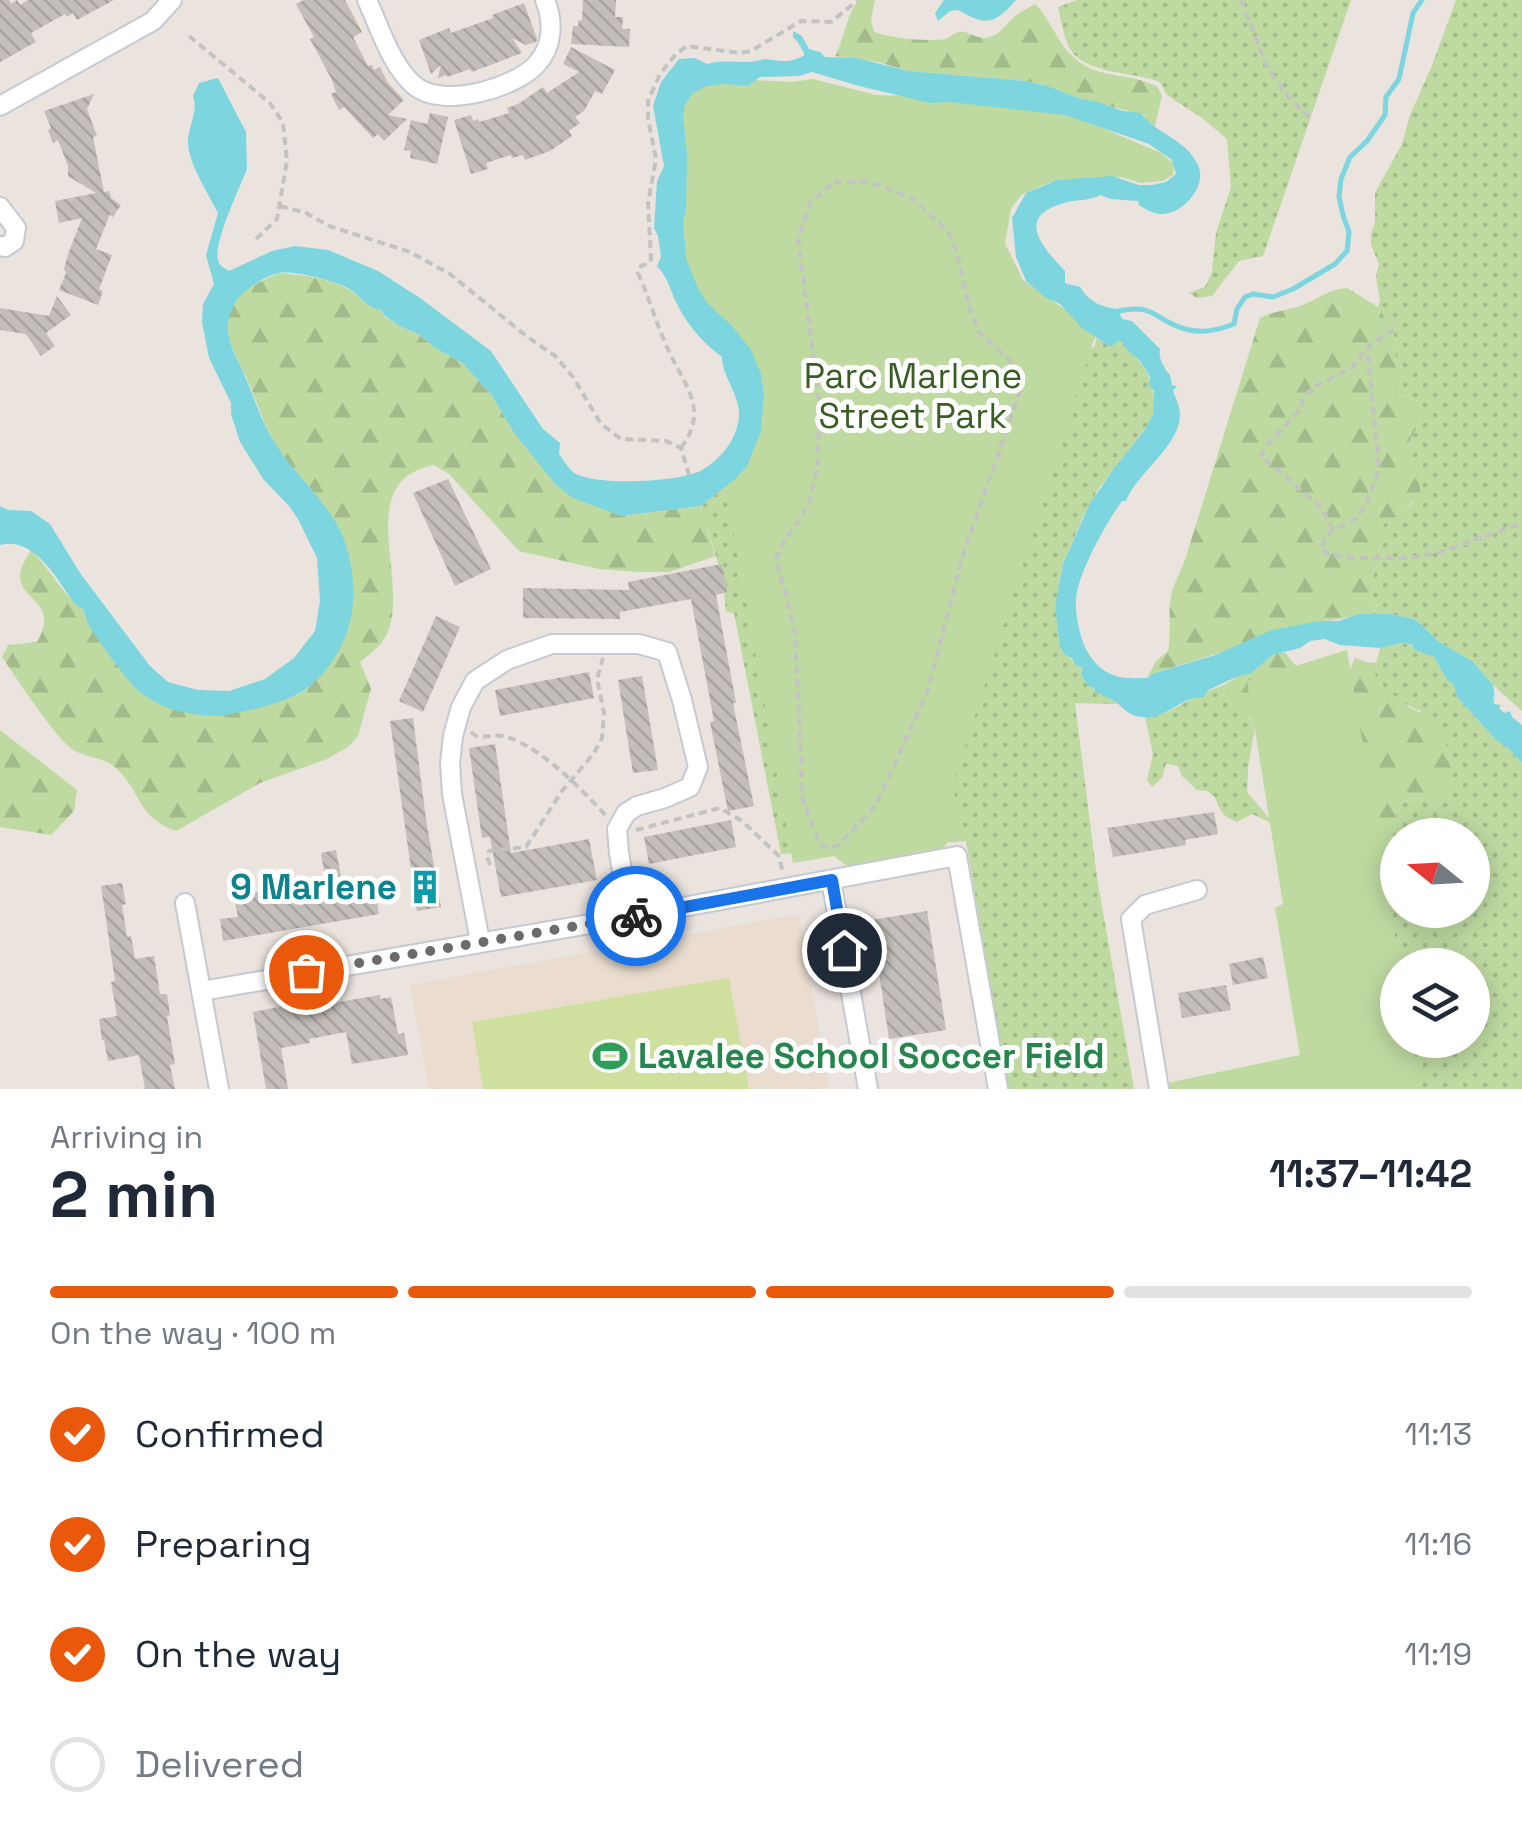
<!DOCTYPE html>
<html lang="en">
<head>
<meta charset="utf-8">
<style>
  :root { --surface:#fff; --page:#f6f6f7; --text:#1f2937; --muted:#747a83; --line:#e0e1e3; --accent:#ea580c }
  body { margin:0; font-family:"Space Grotesk",sans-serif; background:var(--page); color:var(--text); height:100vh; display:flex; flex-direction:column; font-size:38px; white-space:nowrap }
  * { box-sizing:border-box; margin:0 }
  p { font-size:32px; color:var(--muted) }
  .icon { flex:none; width:55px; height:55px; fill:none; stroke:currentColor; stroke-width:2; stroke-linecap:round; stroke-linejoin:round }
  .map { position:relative; height:1089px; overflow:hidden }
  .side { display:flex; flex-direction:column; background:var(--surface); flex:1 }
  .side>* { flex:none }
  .needle { width:65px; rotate:288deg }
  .buttons { position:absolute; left:1380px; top:818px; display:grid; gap:20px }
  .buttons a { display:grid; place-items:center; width:110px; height:110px; border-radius:50%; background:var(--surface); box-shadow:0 5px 25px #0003; font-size:50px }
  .pin { position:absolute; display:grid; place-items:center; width:85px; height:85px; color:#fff; margin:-42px; border:5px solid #fff; border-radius:50%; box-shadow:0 2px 10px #0007 }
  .courier { position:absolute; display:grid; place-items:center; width:100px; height:100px; margin:-50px; border:8px solid #1a73e8; border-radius:50%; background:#fff; color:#222; box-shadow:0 2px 12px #0007 }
  .head em { font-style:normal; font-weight:800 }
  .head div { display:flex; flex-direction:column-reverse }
  .head { display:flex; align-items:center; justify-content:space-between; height:170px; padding:0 50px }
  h1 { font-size:65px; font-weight:800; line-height:75px }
  .bar { display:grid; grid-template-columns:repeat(4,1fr); gap:15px 10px; align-content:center; height:120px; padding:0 50px }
  .bar i { height:12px; border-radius:8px; background:var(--line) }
  .bar .active { background:var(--accent) }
  .bar p { grid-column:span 4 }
  ol { padding:0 50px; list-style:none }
  li { display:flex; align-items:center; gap:30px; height:110px }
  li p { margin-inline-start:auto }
  li .icon { padding:10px; border-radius:50%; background:var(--accent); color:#fff; stroke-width:4 }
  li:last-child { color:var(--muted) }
  li i { width:55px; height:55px; border:5px solid var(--line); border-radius:50% }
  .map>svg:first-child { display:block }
  .education { fill:#eaddcf }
  .grass { fill:url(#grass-dots); fill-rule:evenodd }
  .forest { fill:url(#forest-firs) }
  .park { fill:#bedaa1 }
  .pitch { fill:#cfe09e }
  .water { fill:#7dd6df }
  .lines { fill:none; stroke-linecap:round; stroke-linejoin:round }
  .stream { stroke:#7dd6df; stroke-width:5 }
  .building { fill:url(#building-back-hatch) }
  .minor-casing { stroke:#c5cad2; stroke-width:22 }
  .path { stroke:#c3c3c3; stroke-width:4; stroke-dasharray:8 5; stroke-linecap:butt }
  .minor { stroke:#fff; stroke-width:18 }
  .done { stroke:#6d6b69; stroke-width:10; stroke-dasharray:0 18 }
  .route { stroke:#1a73e8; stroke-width:12 }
  .labels { text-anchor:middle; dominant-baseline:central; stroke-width:10; stroke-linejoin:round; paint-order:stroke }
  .park-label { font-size:35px; fill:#395e23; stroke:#fff }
  .culture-label { font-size:35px; font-weight:bold; fill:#0d838f; stroke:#fff; text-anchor:end }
  .leisure-label { font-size:35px; font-weight:bold; fill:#27864d; stroke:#fff; text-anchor:start }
</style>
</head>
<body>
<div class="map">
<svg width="1522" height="1089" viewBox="0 0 1522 1089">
  <defs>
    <pattern id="grass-dots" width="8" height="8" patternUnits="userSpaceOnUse" patternTransform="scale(2.5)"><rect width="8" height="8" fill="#bedaa1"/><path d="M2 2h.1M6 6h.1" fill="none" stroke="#a3bb8b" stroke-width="1.8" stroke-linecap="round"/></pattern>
    <pattern id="forest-firs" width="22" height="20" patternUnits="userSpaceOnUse" patternTransform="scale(2.5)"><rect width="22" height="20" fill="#bedaa1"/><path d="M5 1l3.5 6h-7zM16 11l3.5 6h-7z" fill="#a3bb8b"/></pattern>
    <pattern id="building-back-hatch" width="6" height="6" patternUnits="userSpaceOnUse" patternTransform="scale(2.5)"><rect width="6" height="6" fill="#c3beb9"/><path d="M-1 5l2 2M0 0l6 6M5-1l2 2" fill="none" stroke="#a8a39f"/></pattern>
  </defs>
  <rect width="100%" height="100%" fill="#eae3de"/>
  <path class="education" d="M799,914l30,175h-400l-19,-104z"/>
  <path class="grass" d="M1077,0h274l-88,256 -24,5 -27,35 -15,2 -8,-5 16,-6 7,-15 4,-39 15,-46 -4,-48 -25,-21 -35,-23 -7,-13c-25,-10 -78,-8 -91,-35 -6,-12 -8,-28 -11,-40z
    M1456,0h66v711l-29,-26 -21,-24 -33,-19 -24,-23 -25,-5h-16l3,-8 -4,-11 1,-18 1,-20 7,-16v-14l3,-5 18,-10 11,-11 3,-25 -7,-12 -4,-17 16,-28 -4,-18 -18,-5 -2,-6 6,-18 -9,-14 2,-17 -19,-34 2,-7 -4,-23 3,-13 -8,-19v-12l4,-10v-30l27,-49 8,-29 21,-47z
    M986,247l105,102 4,-3 1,-8 11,7 11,-4 4,1c5,7 10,12 16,18 15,16 19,40 13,61l-52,67 -17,31 -19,45 -8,42 4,18 10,31 6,10 8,3 -2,7c7,15 24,19 37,29l-43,-1 22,175 37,211h-126l-42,-248 -185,13 -47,-241 -8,-1 -3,-32 -22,-74 34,-27z
    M1402,643c10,2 22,9 32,14l13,23 6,3 4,14 39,43 13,9 13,14v326h-215l-31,-251 -7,-16 -17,-8 -15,8c-14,-5 -18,-12 -22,-25l-8,-6 -10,-1 -15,-14 -4,-10 -12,-2 -4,14 -10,9 -5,-7 6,-26 -8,-38c9,-1 18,-1 26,-6 13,-6 18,-13 32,-13l1,-5 18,-6c4,9 7,20 16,26 8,6 11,5 17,14l-7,42 -1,24 22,26 123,24 6,-38 10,-4 15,2 -2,-91c-13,-4 -44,-22 -46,-37 -1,-7 4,-19 5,-26zM1398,835h74v75h-74zM1398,965h74v75h-74z"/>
  <path class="forest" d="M858,0h17l-4,21 3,11c16,6 55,10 71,7 5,-2 9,-6 14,-7 10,-2 18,9 31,5 11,-3 16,-13 24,-20 6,-5 14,-9 21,-13 16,15 22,39 38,53 18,16 32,16 53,20 11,1 21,6 31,9l5,10 -7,30 -9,-6 -2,-5 -66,-17 -30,-12 -22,-5 -118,-10 -30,-9 -43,-6c10,-19 10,-37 23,-56z
    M278,273c23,2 49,4 70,16 13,7 16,18 32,20l4,7 15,10 19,8 19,15 25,14 29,31 23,39 18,20 89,63 80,-10 14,50 -45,16h-31l-40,-3 -80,-18 -70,-77 -15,-9c-87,17 -17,125 -51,176 -6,8 -15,15 -23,21l11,27 -13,47 -10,11 -21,12 -67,24 -84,48c-39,-14 -33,-36 -58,-61 -11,-12 -29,-12 -43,-19 -18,-10 -59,-74 -73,-94l6,-12 29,-3c24,-41 -19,-41 -17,-68 1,-8 7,-17 11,-24 15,14 38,53 52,59l5,15 49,66 79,26 32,-6 50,-15 14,-11 23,-163c-20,-26 -45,-52 -62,-80 -11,-21 -17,-43 -27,-64 -12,-25 -30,-54 -8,-80 10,-11 27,-17 40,-24z
    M1347,288l31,19 4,6 15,28 -2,17 9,14 -6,18 2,6 18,5 6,8 -2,10 -16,28c4,16 15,30 14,46l-17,19 -17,10 -4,5v14l-7,16 -1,20 -1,18 4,11 -3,8c-20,0 -35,7 -55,7l-167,53 -5,4 9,-17 12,-10c4,-20 -1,-40 4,-59 3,-11 9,-21 13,-32l75,-242c12,-7 26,-7 40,-12 17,-6 28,-17 47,-18z
    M1279,653h7c4,8 10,10 13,19l48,4 8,-18 14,5 8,-1 -2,13 5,9 30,24 24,10 8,8 11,53 -9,18 -21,5 -15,-2 -10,4 -6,38 -9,31 -134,-155c-16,-3 -21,-18 -27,-32l20,-12h8l23,-19z
    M0,730l77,60 -3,21 -23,24 -51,-8z"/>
  <path class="park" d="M813,79l63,16 85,3 99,12 101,43 13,11 -1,11 -11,6 -21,2 -20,-6 -48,2 -23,3 -29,13 -10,14 -6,34 18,37 35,25 40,22 -145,458 9,51 -13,4 -7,10 -94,17 -14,-11 -41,7 -68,-378 32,-90 -73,-115 -3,-193 71,-7 40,2z
    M1347,650l53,315h-2v75h14l8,49h-252l-1,-6 133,-28 -25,-147 8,-4 -36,-223z"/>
  <path class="pitch" d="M729,978l20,111h-266l-11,-67z"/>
  <path class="water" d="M944,0h72c-22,25 -30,26 -58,10l-8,1 -12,10 -3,-8z
    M793,31l9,5 7,13 11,3 5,5 32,1 51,13 118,10 22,5 30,12 20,4 25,9 18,2c15,21 45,26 57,52 10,22 -17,51 -38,49 -8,-1 -15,-5 -21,-9l-1,-4 -27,-2 -11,-4c-10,6 -20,4 -32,7 -53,13 -29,42 -3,69v12l15,4c10,15 20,20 38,22l4,10 10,2 28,28c-2,8 4,20 10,26l2,10 5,1 -4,5c2,6 7,16 7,23 1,31 -44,60 -54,87h-4c-16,22 -44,72 -46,98 -1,15 3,32 8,46 6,14 17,27 32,31 9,3 21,2 31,2l5,-4 63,-19 57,-25 47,-9h19l21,-7h31l25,5 24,23 33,19 21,24 2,12 -2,-1 1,8 7,1 -2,3 5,5 6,-2 2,6 10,8v38l-13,-14 -13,-9 -39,-43 -4,-13 -6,-4 -13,-23 -19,-7 -3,-5 -10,-2 -22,5 -40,-3 -15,-6 -15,2 -10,7 -27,7 -23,19c-10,-1 -31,12 -42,16l-5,8c-22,-4 -38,26 -67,18 -8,-2 -14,-9 -20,-14 -7,-4 -14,-7 -21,-10l-1,-4 -6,-2 -7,-11 2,-7 -8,-3 -3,-7 -8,-4 -4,-7 -5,-41 8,-42 26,-59 23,-34 34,-43 7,-14 1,-23 -5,-6 1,-8 -10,-16 -12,-10 -6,-9 -4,-1 -7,6 -4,-2 -26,-18 -21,-23 -14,-6 -20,-17 -10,-24 -4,-39 14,-25 31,-13 55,-4 27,9h13l14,-3 10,-8 -4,-14 -23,-16 -84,-29 -115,-13 -20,1 -71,-17 -47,-14 -13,4 -39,1 -12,9 -24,-2 -17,2 -14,7 -8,12 -2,12 4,35 -1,60 -3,8 3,38 11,28 9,16 26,24 19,24 10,24 3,20 -3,37 -14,35 -12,13 -34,27 -80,10 -48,-18 -17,-13 -42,-52 -23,-39 -29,-31 -25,-14 -19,-15 -19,-8 -15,-11 -3,-5c-14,-2 -19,-12 -30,-20 -13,-9 -58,-20 -73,-17 -13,3 -37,19 -43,30 -17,30 1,50 12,78 9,21 15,42 28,62 17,28 43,50 60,78 16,26 22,66 16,96 -6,29 -23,57 -48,74 -15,11 -68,24 -87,25 -13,0 -33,-3 -45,-7 -10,-3 -25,-12 -33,-18 -9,-8 -44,-56 -50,-67 -2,-5 -3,-10 -5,-15 -10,-4 -10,-8 -16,-16 -15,-23 -37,-56 -67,-48v-39l8,4 23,1 19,13 30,49 70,93 18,16 30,8 31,1 36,-12 29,-21 21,-27 5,-30 -3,-43 -19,-39 -9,-13 -25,-26 -24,-38 -9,-28v-11l-22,-45 -7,-36 1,-18 11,-20 -8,-29 12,-42c-9,-18 -29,-49 -30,-69 -1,-16 11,-32 5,-48l6,-13 19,-5 28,54 1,37c-7,18 -34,74 -29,91 2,7 5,7 11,11l43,-20 23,-5 33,4 50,21 42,27 71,53 52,78 17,14 -1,11c4,5 9,14 14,18 20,15 109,10 129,-2 17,-10 32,-27 36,-47 6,-25 -15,-42 -16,-66 -20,-15 -35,-32 -46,-55 -6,-13 -9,-26 -19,-36l4,-9 -3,-21 -4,-8 3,-47 7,-15 -11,-60 8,-24 18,-23 16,-1 12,6c15,-4 27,-2 42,-2 2,0 15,-3 16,-3 18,2 23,5 40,-4l-7,-13 -5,-5z"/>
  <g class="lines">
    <path class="stream" d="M1114,312c43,-10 37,7 71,17 17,5 33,1 49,-5l3,-15 8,-12 8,-3 20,3 20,-8 42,-25 12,-13 2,-19 -6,-17 -4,-18 2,-18 9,-22 17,-16 18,-26 1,-18 13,-18 14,-66 9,-13"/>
  </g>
  <path class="building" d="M0,0h9l2,4 6,-4 3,5 8,-5h86l-37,20 -4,-7 -6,4 -2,-3 -34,19 5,9 -36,20z
    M304,0h41l17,32 -9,5 15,29 4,-1 2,5 6,-3 8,16 16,17 -16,15 19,4 -23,22 -6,-7 -5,4 -29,-31 -5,3 -8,-16 5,-2 -4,-12 -22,-41 4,-2 -18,-33z
    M583,0h33l-1,17h8l-1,12h8l-1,18 -58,-3 2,-18h5l1,-6h3z
    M524,3l13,36 -1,3 -10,3 -14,-7 10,15 -50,19 -2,-3 -23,8 -1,-2 -8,3 3,-13 -10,9 -12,-34 30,-12 2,5 42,-15 -1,-3z
    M571,47l44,23 -13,24 -7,-3 -11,20 -9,6 5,6 -11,8 3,5 -22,15 -25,9 -2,-5 -11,3 -1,-3 -25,8 2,6 -17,5 -17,-54 17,-5 2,6 5,-2 1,3 30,-9 -2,-5 11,-4 25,-17 4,6 32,-21 -16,-8z
    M94,94l-7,15 10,27 -4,1 11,55 5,-1 2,7 10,7 -8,12 -3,-3 -14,35 16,6 -13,34 4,2 -5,14 -39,-15 7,-17 -2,-4 4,-15 14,-36 -23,5 -4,-22 41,-8 -28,-17v-10l-10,-26 -5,3 -5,-13 3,-2 -7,-17z
    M430,113l18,4 -11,47 -27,-6 1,-7 -7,-1 7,-30 16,4z
    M57,296l14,19 -25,18 9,13 -14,10 -15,-22 -26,-4v-22l49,8z
    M448,479l43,90 -36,17 -42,-93z
    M722,564l5,28 -11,3 20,108h-3l21,103 -26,5 -18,-89 4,-1 -23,-122 -71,13v7l-97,-1v-30l106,2 -1,-8z
    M436,616l24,11 -37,85 -24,-11z
    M589,672l5,26 -94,18 -5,-26z
    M642,676l16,94 -25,3 -15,-93z
    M413,718l13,101 15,88 -24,4 -27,-190z
    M495,744l16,109 78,-14 8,41 -96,17 -11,-60 -8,1 -13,-90z
    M1214,812l4,22 -33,6 1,5 -73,12 -6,-29z
    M731,820l5,27 -87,17 -5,-27z
    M336,850l8,41 30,-5 5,28 -156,27 -3,-22 18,-2 -7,-34 18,-4 3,14 30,-4 -1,-10 14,-3 5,29 29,-5 -8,-47z
    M122,883l4,21 -4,1 5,32 4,-1 4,23 19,-3 6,38h7l3,21 -3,1 8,48 -5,1 5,24h-30l-6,-34 -31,6 -4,-21h-2l-3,-21 18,-3 -6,-34 4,-1 -14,-95z
    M927,911l19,119 -57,9 -18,-119z
    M1263,957l5,21 -35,7 -4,-21z
    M1226,985l5,25 -49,8 -4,-25z
    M296,994l2,15 82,-14v4l11,-2 7,37 6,-1 4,22 -56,9 -6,-32 -37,7 1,4 -29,5 7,41h-22l-13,-77 31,-6 -2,-10z"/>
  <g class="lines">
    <g class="minor-casing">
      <path id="minor" d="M367,0c13,28 24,66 48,86 28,23 99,2 121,-21 17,-18 18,-43 9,-65
        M0,106l153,-85 19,-21
        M0,207l16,21 -2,13 -9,6 -5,-1
        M831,880l37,209
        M185,903l34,186
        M480,941l-28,-147 -2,-31 3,-27 8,-29 14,-26 32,-21 45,-16h87l28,8 15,48 16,67 -8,20 -25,11 -28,8 -11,7 -9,16 2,24 11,64
        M202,991l428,-74 327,-61 41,233
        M1159,1089l-28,-170 14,-14 52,-15"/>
    </g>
    <path class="path" d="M1241,0l27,69 23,31 21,19
      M189,36l81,67 13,20 4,38 -10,58 -21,20
      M834,182h36l43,17 35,32 8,20 13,55 10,26 42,39 1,15 -59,169 -35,135 -52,115 -36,39 -10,4 -10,-4 -17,-42 -8,-170 -19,-74 9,-19 14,-18 11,-21 8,-37 1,-61 -21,-163 12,-36z
      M280,206l26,7 23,13 81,26 40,22 75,61 30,21 18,21 28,47 20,15 45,2 15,7 8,27
      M1394,330l-25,15 -1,8 11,116 -13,36 -11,14 -25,13 -10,16 9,7 24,3h58l30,-6 81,-29
      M681,448c30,-40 1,-65 -14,-101 -11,-24 -18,-50 -29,-74l3,-7 7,-2 3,-5 -3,-56 8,-44 -8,-40v-18l12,-27 16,-20 11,-8 53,7 11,-2 50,-30 30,1 27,-22
      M1333,530l-12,-23 -60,-51 5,-10 33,-35 6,-16 9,-8 38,-19 15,-21
      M471,732l5,4c11,2 21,-3 31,1 33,10 76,53 98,78
      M636,830l84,-22 22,13 36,34 5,17
      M490,865l-3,-8 2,-6 37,-4 36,-56 32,-38 8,-15 2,-25 -7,-34 6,-21"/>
    <use href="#minor" class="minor"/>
  </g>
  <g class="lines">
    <path class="done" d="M306,972l330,-56"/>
    <path class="route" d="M636,916l196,-36 12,70"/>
  </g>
  <defs>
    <g id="building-bare" transform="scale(2.7)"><path d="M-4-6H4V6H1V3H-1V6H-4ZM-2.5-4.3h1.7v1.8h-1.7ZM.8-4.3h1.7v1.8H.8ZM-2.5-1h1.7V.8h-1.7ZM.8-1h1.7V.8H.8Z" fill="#0f9aa8" stroke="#fff" stroke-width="2.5" paint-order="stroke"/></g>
    <g id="stadium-bare" transform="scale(2.7)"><path d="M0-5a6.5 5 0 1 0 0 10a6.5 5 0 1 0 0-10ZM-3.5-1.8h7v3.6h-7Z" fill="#2e9e5b" stroke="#fff" stroke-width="2.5" paint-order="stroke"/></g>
  </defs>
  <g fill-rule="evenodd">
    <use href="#building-bare" x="425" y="887"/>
    <use href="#stadium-bare" x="610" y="1056"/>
  </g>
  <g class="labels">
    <g class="park-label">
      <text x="913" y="376">Parc Marlene<tspan x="913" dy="40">Street Park</tspan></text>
    </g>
    <g class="culture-label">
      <text x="397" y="887">9 Marlene</text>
    </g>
    <g class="leisure-label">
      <text x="638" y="1056">Lavalee School Soccer Field</text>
    </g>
  </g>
</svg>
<div class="buttons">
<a><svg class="needle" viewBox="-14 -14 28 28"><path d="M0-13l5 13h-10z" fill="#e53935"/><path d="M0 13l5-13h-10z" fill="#747a83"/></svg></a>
<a><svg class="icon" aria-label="layers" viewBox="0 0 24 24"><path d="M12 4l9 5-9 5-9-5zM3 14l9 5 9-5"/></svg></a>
</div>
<div class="pin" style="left:306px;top:972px;background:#ea580c"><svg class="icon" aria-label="bag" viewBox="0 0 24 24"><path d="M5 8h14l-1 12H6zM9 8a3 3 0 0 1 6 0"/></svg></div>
<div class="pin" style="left:844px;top:950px;background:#1f2937"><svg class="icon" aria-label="home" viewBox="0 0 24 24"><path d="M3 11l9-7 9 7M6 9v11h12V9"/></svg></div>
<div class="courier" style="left:636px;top:916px"><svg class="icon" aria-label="bike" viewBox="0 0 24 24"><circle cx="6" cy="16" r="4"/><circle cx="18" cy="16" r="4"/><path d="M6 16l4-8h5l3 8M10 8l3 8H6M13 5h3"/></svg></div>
</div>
<section class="side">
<div class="head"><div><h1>2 min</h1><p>Arriving in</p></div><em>11:37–11:42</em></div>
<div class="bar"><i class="active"></i><i class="active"></i><i class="active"></i><i></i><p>On the way · 100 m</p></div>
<ol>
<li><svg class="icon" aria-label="check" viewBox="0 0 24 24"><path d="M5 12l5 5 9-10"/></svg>Confirmed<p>11:13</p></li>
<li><svg class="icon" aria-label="check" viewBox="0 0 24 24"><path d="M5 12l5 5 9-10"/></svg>Preparing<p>11:16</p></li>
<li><svg class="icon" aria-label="check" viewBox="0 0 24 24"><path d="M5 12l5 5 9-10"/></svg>On the way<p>11:19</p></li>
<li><i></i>Delivered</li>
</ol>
</section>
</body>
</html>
